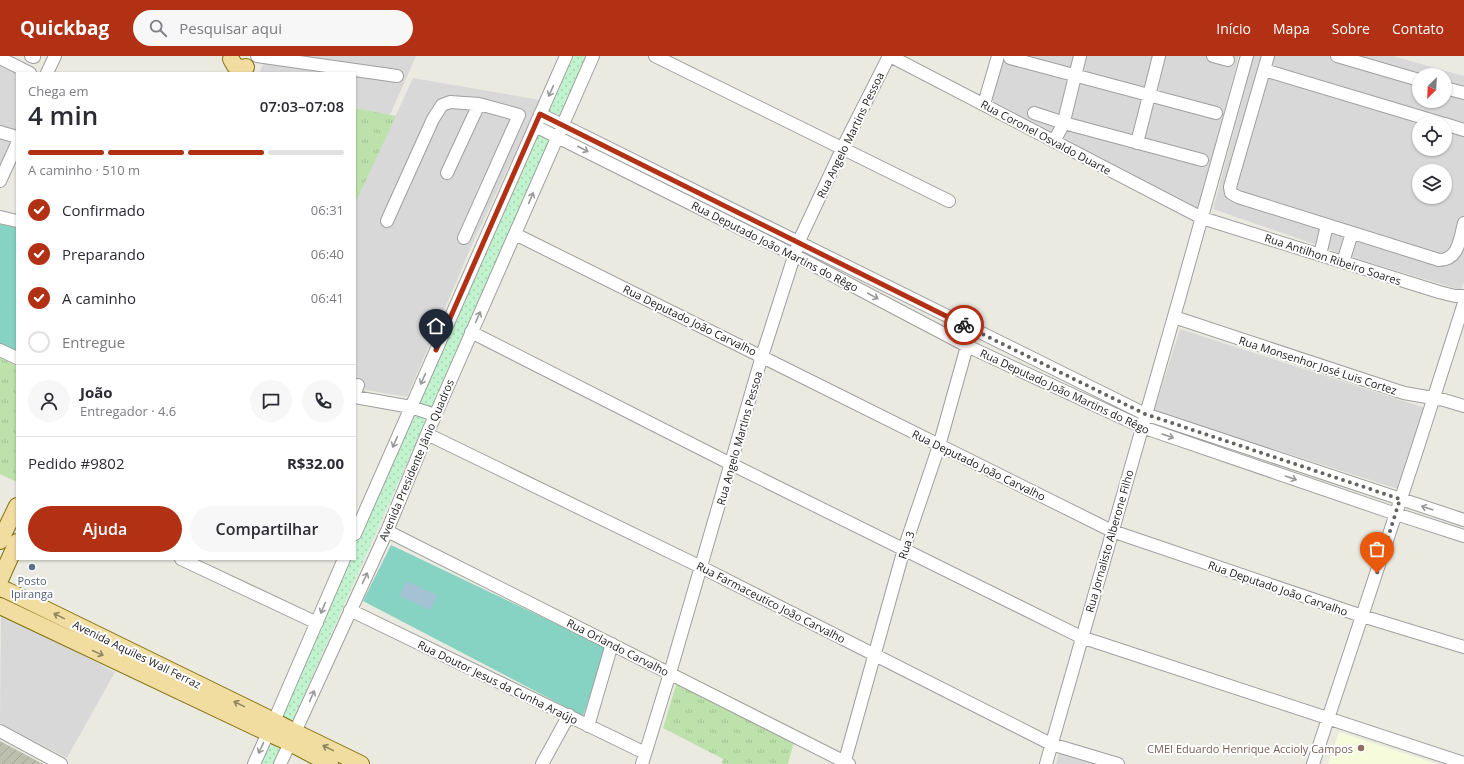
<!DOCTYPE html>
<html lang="pt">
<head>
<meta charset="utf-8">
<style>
  :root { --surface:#fff; --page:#f7f7f7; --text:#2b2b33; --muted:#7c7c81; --line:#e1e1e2; --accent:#b23014 }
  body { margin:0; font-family:"Open Sans",sans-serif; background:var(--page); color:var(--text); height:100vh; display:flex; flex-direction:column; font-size:15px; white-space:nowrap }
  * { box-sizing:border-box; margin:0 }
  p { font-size:13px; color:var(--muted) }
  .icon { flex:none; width:22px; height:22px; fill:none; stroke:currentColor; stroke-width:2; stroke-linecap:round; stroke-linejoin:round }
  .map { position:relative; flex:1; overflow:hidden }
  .sheet { position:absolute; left:16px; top:16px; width:340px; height:488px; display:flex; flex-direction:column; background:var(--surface); border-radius:0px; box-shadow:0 1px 3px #0004 }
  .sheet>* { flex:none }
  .needle { width:26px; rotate:204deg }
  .fabs { position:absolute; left:1412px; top:12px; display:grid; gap:8px }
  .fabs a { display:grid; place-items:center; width:40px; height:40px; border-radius:50%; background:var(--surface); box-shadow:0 1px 3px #0004; font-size:20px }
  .pin { position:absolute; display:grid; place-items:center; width:34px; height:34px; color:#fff; margin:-41px -17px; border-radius:50% 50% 50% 0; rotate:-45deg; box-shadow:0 0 4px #0007 }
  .pin .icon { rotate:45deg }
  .courier { position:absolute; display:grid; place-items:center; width:40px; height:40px; margin:-20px; border:3px solid #b23014; border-radius:50%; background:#fff; color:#222; box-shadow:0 1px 5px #0007 }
  .overview em { font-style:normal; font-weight:600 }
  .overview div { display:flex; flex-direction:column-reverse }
  .overview { display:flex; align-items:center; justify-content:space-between; height:68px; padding:0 12px }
  h1 { font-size:26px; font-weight:600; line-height:30px }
  .bar { display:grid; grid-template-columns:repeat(4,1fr); gap:6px 4px; align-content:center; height:48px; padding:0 12px }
  .bar i { height:5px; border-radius:3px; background:var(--line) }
  .bar .selected { background:var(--accent) }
  .bar p { grid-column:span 4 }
  .line { display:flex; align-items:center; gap:10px; padding:0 12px; border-top:1px solid var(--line) }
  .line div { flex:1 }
  .round { display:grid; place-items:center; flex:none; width:42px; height:42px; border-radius:21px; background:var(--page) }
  ol { padding:0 12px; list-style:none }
  li { display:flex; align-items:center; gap:12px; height:44px }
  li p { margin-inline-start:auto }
  li .icon { padding:4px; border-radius:50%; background:var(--accent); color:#fff; stroke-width:4 }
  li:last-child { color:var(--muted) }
  li i { width:22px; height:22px; border:2px solid var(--line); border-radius:50% }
  .primary-button { display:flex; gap:8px; margin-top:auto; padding:8px 12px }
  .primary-button a { flex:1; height:46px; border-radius:24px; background:var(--accent); color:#fff; font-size:16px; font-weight:600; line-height:46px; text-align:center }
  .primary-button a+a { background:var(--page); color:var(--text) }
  header { display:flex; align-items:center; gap:24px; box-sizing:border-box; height:56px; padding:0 20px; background:var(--accent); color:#fff }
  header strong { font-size:19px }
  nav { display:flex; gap:22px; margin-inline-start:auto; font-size:14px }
  .search { width:280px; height:36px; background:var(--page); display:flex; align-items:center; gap:10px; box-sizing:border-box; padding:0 14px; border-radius:22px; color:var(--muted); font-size:15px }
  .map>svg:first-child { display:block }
  .residential { fill:#d9d8d8; fill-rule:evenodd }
  .education { fill:#f5fbdb }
  .construction { fill:url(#construction-furrows) }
  .grass { fill:url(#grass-tufts) }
  .park { fill:url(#park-dots) }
  .pitch { fill:#86d3c3 }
  .water { fill:#a5c2d5 }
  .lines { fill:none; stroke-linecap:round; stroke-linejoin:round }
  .minor-casing { stroke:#9f9f9f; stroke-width:14 }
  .major-casing { stroke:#83710f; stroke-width:18 }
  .minor { stroke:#fff; stroke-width:12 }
  .major { stroke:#f1dda0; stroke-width:16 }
  .oneway { stroke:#989898 }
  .oneway2 { stroke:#918664 }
  .done { stroke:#646360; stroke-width:4; stroke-dasharray:0 7.2 }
  .route { stroke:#b23014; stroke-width:5 }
  .service-dot { fill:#5c6f8a; stroke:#fff; stroke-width:1.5 }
  .education-dot { fill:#8d6e63; stroke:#fff; stroke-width:1.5 }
  .labels { text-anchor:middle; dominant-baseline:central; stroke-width:4; stroke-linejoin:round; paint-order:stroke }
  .street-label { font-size:11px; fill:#1b1b1b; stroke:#fff }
  .service-label { font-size:11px; fill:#4e5e75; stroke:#fff }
  .education-label { font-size:11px; fill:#785e54; stroke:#fff; text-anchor:end }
</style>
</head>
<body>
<header>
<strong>Quickbag</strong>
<div class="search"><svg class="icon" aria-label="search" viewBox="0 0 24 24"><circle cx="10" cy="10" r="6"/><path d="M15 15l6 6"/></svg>Pesquisar aqui</div>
<nav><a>Início</a><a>Mapa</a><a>Sobre</a><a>Contato</a></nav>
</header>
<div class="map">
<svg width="1464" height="708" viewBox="0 0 1464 708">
  <defs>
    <pattern id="construction-furrows" width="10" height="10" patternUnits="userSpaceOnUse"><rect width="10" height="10" fill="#bcbfae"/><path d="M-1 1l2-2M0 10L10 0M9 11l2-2" fill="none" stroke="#a1a495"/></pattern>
    <pattern id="grass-tufts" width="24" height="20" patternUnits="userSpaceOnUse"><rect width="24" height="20" fill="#bce1ab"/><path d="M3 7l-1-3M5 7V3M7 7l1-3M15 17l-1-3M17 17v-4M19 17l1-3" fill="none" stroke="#a1c093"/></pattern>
    <pattern id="park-dots" width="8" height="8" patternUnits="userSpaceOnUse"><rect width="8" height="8" fill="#c1f3ce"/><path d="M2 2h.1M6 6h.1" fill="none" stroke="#a5d0b0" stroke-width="1.8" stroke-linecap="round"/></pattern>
  </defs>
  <rect width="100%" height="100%" fill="#ebeae1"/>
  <path class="residential" d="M267,0h149l-26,59 -35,-7v-35h-96z
    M1003,0h236l-41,152 -207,-108z
    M1254,0h139l71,20v206l-3,8 -107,-32 -141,-49zM1419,19h26v26h-26zM1419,67h26v26h-26zM1419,115h26v26h-26z
    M0,7l17,10v57l-17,37z
    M413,22l127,22 -69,147 -64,150 -52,-9v-184z
    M1180,273l245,79 -27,81 -244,-78z
    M1,557l114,59 -48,86 -67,-35z
    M1059,697l36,11h-39z"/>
  <path class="education" d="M1339,676l98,32h-109z"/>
  <path class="construction" d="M0,685l43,23h-43z"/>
  <path class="grass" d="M355,52l41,8 -41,88z
    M0,302l17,8v116l-17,-8z
    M677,626l117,60 -6,22h-66l1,-5 -60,-31z"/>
  <path class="park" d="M573,0h15l-27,60 -12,-5v-2z
    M538,78l12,4v3l-118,265c-6,2 -10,1 -13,-5z
    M414,357l11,4 1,3 -134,302 -13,-4 69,-159h7v-16l57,-129z
    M267,688l9,3 5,5 -5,12h-20z"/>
  <path class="pitch" d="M0,168l17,4v124l-17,-8z
    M391,489l216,103 -24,68 -220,-115z"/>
  <path class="water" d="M406,525l31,14 -7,15 -30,-14z"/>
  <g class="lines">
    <g class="minor-casing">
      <path id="minor" d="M31,0l3,1
        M257,0l140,20
        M655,0l294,145
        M890,0l312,162 237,74 16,4h9
        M1213,0l15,4
        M1268,0l-38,131 1,6 7,4 201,63c20,0 21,-22 25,-37
        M1337,0l82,24
        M0,2l30,15
        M1010,2l206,55
        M1264,14l177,53
        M47,17l8,-17
        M1445,32l19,5
        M984,48l14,-48
        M1034,57l30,10 138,37
        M540,58l605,300 319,106
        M1445,68l19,6
        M535,70l259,129 173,91 175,81 254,87 68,22
        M0,76l17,5
        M1054,85l9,-16 17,-69
        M1137,87l22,-87
        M447,117l32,-69
        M0,125l17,-37
        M0,161l17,4
        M387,165l46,-102 9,-14 8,-3 29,2 40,11 -55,123
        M515,178l597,297 250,85 102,31
        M1320,199l7,-30
        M1343,206l9,-29
        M1174,261l230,76 40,7 20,6
        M471,276l260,132 350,173 383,126
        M0,294l17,8
        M355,337l3,-8
        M355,341l56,10 24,8
        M427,378l274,133 350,177 67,20
        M387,475l462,233
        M355,478l211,-478
        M181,503l136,64
        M350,554l295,143
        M274,665l70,-162
        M588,670l24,-82
        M0,675l61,33
        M295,676l92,-201 40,-97 166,-378
        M254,708l14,-31
        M280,708l10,-21
        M542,708l27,-49
        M642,708l28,-91 92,-317 37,-115 44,-94 46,-91
        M844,708l60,-215 35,-103 30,-107
        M1046,708l133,-465 68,-243
        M1313,708l104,-314 47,-147"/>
    </g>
    <g class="major-casing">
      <path id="major" d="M231,3l4,7 6,2 5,-1
        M0,485l17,-35
        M0,524l17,-38
        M0,532l8,3 266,130 21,11 -5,11 -22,-10 6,-12
        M0,550l268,127
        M295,676l66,32
        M290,687l40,21"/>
    </g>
    <use href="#minor" class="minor"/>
    <use href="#major" class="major"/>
  </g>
  <defs><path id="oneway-shaft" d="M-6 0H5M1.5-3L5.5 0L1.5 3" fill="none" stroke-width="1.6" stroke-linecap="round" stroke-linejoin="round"/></defs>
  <g class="oneway">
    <use href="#oneway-shaft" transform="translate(551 35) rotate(114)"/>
    <use href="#oneway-shaft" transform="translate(583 93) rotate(27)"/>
    <use href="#oneway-shaft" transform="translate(531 142) rotate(-67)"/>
    <use href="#oneway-shaft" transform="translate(873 240) rotate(28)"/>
    <use href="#oneway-shaft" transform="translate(478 261) rotate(-66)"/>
    <use href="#oneway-shaft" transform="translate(423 323) rotate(114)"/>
    <use href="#oneway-shaft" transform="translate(1168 380) rotate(19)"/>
    <use href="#oneway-shaft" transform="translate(395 386) rotate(114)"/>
    <use href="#oneway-shaft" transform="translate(1291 422) rotate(19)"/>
    <use href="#oneway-shaft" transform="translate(1427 452) rotate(-162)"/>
    <use href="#oneway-shaft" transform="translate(365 522) rotate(-65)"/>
    <use href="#oneway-shaft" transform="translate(323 552) rotate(113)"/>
    <use href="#oneway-shaft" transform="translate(312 640) rotate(-66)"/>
    <use href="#oneway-shaft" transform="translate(261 692) rotate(115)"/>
  </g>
  <g class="oneway2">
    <use href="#oneway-shaft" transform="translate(59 560) rotate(-154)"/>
    <use href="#oneway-shaft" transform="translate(98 597) rotate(25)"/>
    <use href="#oneway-shaft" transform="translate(239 648) rotate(-154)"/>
    <use href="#oneway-shaft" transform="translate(328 692) rotate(-154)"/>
  </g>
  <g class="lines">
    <path class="done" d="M964,269l181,89 255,85 -23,74"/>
    <path class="route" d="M436,294l104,-236 424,211"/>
  </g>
  <circle class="service-dot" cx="32" cy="511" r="4"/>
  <circle class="education-dot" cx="1361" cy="692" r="4"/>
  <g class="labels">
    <g class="street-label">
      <text transform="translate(850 79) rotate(-64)">Rua Angelo Martins Pessoa</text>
      <text transform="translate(1046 81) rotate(28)">Rua Coronel Osvaldo Duarte</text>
      <text transform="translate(775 190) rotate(27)">Rua Deputado João Martins do Rêgo</text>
      <text transform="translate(1333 203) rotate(18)">Rua Antilhon Ribeiro Soares</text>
      <text transform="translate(690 264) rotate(26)">Rua Deputado João Carvalho</text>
      <text transform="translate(1318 309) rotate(18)">Rua Monsenhor José Luis Cortez</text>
      <text transform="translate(1065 335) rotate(25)">Rua Deputado João Martins do Rêgo</text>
      <text transform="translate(739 382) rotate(-74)">Rua Angelo Martins Pessoa</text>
      <text transform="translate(416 404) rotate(-67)">Avenida Presidente Jânio Quadros</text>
      <text transform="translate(979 409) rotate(26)">Rua Deputado João Carvalho</text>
      <text transform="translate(1109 485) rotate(-74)">Rua Jornalisto Alberone Filho</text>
      <text transform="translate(906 489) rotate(-72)">Rua 3</text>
      <text transform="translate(1278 532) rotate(19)">Rua Deputado João Carvalho</text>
      <text transform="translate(771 546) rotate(27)">Rua Farmaceutico João Carvalho</text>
      <text transform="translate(618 591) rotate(27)">Rua Orlando Carvalho</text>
      <text transform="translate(137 598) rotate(26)">Avenida Aquiles Wall Ferraz</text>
      <text transform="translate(498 626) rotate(26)">Rua Doutor Jesus da Cunha Araújo</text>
    </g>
    <g class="service-label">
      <text x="32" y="524">Posto<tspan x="32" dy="13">Ipiranga</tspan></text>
    </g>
    <g class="education-label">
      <text x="1353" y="692">CMEI Eduardo Henrique Accioly Campos</text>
    </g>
  </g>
</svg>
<div class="fabs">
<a><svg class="needle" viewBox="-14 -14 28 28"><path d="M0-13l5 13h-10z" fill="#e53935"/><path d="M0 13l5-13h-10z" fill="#7c7c81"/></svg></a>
<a><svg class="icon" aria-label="locate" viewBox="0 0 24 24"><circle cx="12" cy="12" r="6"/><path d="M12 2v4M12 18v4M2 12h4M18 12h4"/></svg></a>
<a><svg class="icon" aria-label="layers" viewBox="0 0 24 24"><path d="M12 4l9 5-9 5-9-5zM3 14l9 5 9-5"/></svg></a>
</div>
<div class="pin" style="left:1377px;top:517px;background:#ea580c"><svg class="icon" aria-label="bag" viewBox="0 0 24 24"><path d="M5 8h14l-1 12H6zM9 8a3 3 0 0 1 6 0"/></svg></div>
<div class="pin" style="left:436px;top:294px;background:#1f2937"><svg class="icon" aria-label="home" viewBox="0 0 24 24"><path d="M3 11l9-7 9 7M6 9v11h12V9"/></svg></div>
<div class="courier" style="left:964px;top:269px"><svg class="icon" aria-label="bike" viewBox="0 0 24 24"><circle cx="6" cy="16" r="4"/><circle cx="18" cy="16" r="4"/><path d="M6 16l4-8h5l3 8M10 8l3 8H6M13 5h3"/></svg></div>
<section class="sheet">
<div class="overview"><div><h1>4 min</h1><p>Chega em</p></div><em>07:03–07:08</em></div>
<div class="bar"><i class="selected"></i><i class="selected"></i><i class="selected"></i><i></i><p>A caminho · 510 m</p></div>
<ol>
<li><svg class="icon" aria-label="check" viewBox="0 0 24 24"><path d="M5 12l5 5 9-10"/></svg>Confirmado<p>06:31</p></li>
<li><svg class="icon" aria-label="check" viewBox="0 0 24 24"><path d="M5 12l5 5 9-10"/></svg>Preparando<p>06:40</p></li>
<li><svg class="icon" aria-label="check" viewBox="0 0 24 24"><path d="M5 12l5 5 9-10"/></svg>A caminho<p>06:41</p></li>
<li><i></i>Entregue</li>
</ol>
<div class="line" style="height:72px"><a class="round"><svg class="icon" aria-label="person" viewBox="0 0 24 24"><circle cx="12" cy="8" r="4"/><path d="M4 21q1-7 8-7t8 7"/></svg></a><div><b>João</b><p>Entregador · 4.6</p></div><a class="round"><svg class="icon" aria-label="chat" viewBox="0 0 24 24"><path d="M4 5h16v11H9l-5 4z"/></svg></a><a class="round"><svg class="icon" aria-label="phone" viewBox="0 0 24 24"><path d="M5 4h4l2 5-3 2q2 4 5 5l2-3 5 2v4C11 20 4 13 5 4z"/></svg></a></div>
<div class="line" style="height:52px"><div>Pedido #9802</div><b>R$32.00</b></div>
<div class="primary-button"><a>Ajuda</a><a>Compartilhar</a></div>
</section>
</div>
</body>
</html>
